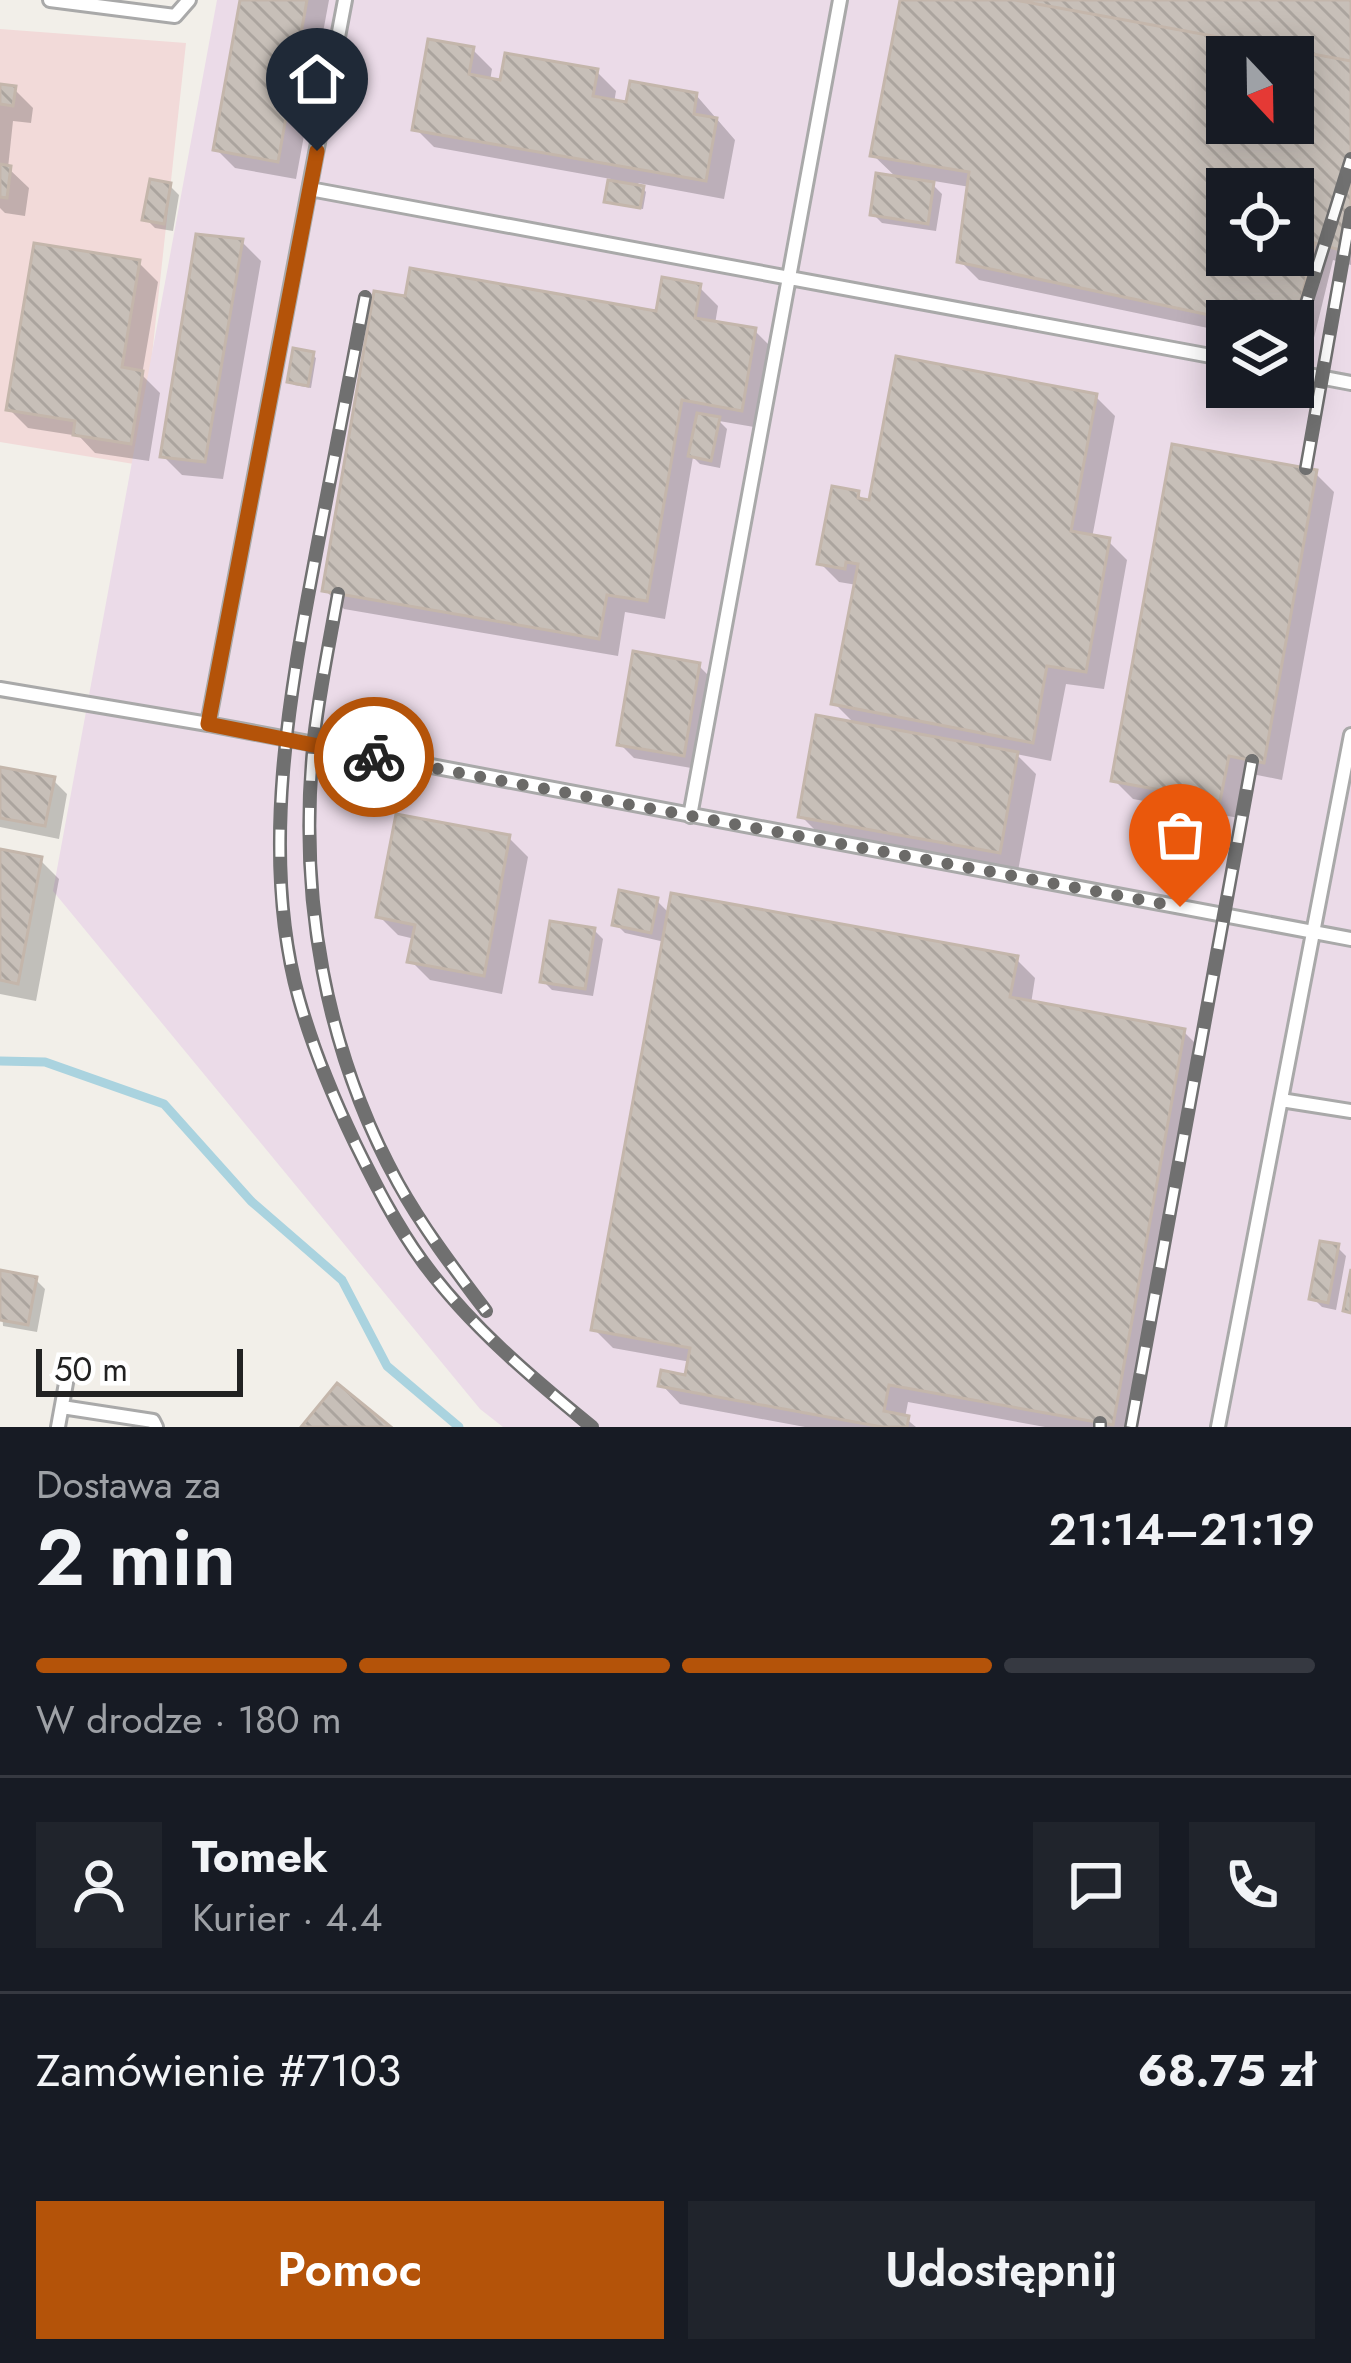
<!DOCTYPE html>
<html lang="pl">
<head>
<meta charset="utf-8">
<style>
  :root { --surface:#171b24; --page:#20242c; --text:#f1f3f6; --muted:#9ea1a6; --line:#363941; --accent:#b45309 }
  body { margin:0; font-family:Jost,sans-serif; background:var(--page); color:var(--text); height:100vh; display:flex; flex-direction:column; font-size:45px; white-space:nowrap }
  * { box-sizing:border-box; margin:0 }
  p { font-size:39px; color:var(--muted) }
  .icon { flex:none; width:66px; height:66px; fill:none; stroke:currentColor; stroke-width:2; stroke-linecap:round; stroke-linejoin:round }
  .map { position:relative; height:1427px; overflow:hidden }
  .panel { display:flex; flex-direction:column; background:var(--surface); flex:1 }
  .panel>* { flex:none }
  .needle { width:78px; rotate:158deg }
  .fabs { position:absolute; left:1206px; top:36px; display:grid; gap:24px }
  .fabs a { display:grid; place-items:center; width:108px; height:108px; border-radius:0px; background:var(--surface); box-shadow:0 6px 30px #0003; font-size:60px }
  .scale { position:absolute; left:36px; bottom:30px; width:207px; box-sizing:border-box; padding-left:12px; border:6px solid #222; border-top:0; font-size:33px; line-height:42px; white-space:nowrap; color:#222; -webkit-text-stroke:9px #fff; paint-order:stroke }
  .pin { position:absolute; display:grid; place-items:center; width:102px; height:102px; color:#fff; margin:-123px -51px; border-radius:50% 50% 50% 0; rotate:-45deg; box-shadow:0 0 12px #0007 }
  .pin .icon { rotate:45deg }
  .courier { position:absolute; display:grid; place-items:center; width:120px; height:120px; margin:-60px; border:9px solid #b45309; border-radius:50%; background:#fff; color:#222; box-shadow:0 3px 15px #0007 }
  .summary em { font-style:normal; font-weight:600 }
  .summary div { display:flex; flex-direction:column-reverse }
  .summary { display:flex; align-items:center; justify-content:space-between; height:204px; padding:0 36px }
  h1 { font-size:78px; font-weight:600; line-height:90px }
  .bar { display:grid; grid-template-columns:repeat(4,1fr); gap:18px 12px; align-content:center; height:144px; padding:0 36px }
  .bar i { height:15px; border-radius:9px; background:var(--line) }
  .bar .current { background:var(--accent) }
  .bar p { grid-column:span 4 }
  .line { display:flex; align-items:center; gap:30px; padding:0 36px; border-top:3px solid var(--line) }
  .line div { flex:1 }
  .round { display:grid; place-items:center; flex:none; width:126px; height:126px; border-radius:0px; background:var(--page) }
  .action { display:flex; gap:24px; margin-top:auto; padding:24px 36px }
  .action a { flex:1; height:138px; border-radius:0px; background:var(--accent); color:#fff; font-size:48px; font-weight:600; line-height:138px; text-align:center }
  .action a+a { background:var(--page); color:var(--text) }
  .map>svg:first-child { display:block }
  .commercial { fill:#f2dad9 }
  .industrial { fill:#ebdbe8; fill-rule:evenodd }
  .shadow { fill:#0003; fill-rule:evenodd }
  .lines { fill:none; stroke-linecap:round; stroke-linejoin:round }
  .stream { stroke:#aad3df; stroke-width:9 }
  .building { fill:url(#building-back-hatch); stroke:#c4b6ab; stroke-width:3; fill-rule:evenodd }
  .service-casing { stroke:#a9a9a9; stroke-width:18 }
  .service { stroke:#fff; stroke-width:12 }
  .rail-casing { stroke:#707070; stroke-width:14 }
  .rail { stroke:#fff; stroke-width:9; stroke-dasharray:27; stroke-linecap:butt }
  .done { stroke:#6b6a68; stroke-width:12; stroke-dasharray:0 21.6 }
  .route { stroke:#b45309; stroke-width:15 }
</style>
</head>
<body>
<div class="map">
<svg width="1351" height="1427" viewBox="0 0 1351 1427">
  <defs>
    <pattern id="building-back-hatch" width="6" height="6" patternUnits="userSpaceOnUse" patternTransform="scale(3)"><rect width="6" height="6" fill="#c7bfb8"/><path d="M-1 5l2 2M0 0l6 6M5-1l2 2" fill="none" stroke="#aba49e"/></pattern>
  </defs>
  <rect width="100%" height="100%" fill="#f2efe9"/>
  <path class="commercial" d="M0,29l186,14 -46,422 -140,-23z"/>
  <path class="industrial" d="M217,0h1134v1427h-848l-23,-18 -427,-518zM1227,57h66v66h-66zM1227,189h66v66h-66zM1227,321h66v66h-66z"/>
  <path class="shadow" d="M244,0h85l-33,179 -61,-11 -19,-19z
    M903,0h448v265l-18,-5 -22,90 -18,-4v-25h-66v11l-248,-52 -19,-19 10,-74 -42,-7 14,14 -6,37 -54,-8 -9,-9 25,-35 -25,-24zM1227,57h66v66h-66zM1227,189h66v66h-66z
    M473,50l19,19 -2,12 107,-9 19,19 -2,12 15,2 67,-10 39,45 -11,59 -86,-16 8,9 -3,17 -32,-5 -4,-3 4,-22 -177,-32 -19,-19z
    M0,87l14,2 19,19 -2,15 -18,-2 -5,47 21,20 -4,28 -20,-3 -5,-5z
    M170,186l9,9 -6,36 -18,-3 -9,-9z
    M242,242l19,19 -38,218 -41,-4 -19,-19z
    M139,263l19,19 -16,93 18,18 -11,68 -54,-8 -16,-17 -51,-8 -19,-19z
    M699,287l19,19 -3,18 40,7 19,19 -14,78 -41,-7 8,8 -7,39 -20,-4 -7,-7 -28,162 -40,-7 -7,44 -274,-47 -19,-19 333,-276z
    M312,355l4,3 -5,30 -17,-3 -4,-4z
    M1096,397l19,19 -23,122 16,3 19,19 -23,129 -38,-5 -15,77 -35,-7 20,20 -18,97 -198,-36 -19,-19 56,-90 -22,-22 22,-119 -18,-3 -19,-19 38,-69 8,9z
    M1315,473l19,19 -52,288 -35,-7 -8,45 -106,-19 -19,-19z
    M699,666l14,14 -16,89 -63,-11 -14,-14z
    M0,770l53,10 14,14 -8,45 -59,-12z
    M509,838l19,19 -26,137 -72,-14 -19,-19 4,-22 -17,-4 -19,-19z
    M0,852l40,8 19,19 -23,122 -36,-7z
    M657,901l13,13 346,45 19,19 -4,26 153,28 19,19 -69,376h-89l-137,-25 -3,16 11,9h-111l-125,-23 -18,-19 26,-7 3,-16 -78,-14 -19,-19 71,-387 -40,-9 -9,-9z
    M594,930l9,9 -10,57 -41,-6 -9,-9z
    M1337,1247l9,9 -10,54 -14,-3 -9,-9z
    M36,1280l9,9 -8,43 -34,-6 -3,-43z"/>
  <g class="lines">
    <path class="stream" d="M0,1061l45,1 119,42 87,97 91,79 45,86 72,61"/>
  </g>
  <path class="building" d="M240,0h67l-29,162 -65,-12z
    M900,0h115l336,61v192l-36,-10 -22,89v-11h-55l-281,-59 12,-90 -99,-16zM1227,57h66v66h-66zM1227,189h66v66h-66z
    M1015,0h336v61z
    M428,39l46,8 -5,27 31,6 5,-27 93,16 -5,27 33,6 4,-21 67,12 -3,21 23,4 -11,63 -294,-51z
    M0,84l16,2 -3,20 -13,-2z
    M0,164l11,2 -4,32 -7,-1z
    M876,173l58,9 -6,42 -58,-9z
    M150,179l21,4 -7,41 -22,-4z
    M608,180l36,6 -4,22 -36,-6z
    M196,234l47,5 -38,223 -45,-5z
    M34,243l106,17 -18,107 21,4 -12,73 -58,-9 2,-14 -69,-11z
    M410,268l246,43 6,-34 39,7 -6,34 61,10 -14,83 -60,-11 -35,201 -40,-6 -8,44 -277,-48 52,-300 31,5z
    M293,348l21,4 -6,34 -21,-4z
    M896,356l201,38 -26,137 39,7 -24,134 -39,-6 -14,77 -202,-39 27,-140 -12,-2 -1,7 -28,-5 15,-78 27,5 -1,7 11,2z
    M697,413l23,4 -9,44 -23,-5z
    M1172,444l145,26 -53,293 -35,-7 -9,45 -109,-20z
    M633,651l67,12 -16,93 -67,-11z
    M816,715l202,37 -18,101 -202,-36z
    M0,767l55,10 -10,49 -45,-8z
    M396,814l114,21 -26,141 -77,-14 8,-37 -39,-8z
    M0,849l42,8 -24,127 -18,-4z
    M619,890l39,8 -7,35 -39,-8z
    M671,893l347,63 -8,41 175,32 -72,396 -224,-40 -5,26 25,5 -2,11h-25l-224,-41 3,-16 24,5 5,-27 -99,-18z
    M550,921l45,7 -10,61 -45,-7z
    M1320,1241l19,3 -11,59 -19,-4z
    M1351,1269v44l-8,-2z
    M0,1270l37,7 -9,48 -28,-5z
    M337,1383l54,44h-90z"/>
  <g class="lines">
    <g class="service-casing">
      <path id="service" d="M50,0l125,16 14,-16
        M310,189l917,170
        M1293,372l58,11
        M0,689l208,35 137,-724
        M208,724l1143,215
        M690,816l150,-816
        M1281,1100l70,11
        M62,1407l91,14 3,6
        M58,1427l8,-44
        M1218,1427l133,-692"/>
    </g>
    <use href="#service" class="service"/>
    <g class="rail-casing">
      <path id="rail" d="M365,297c-16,84 -32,167 -48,251 -27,143 -58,308 -18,451 14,50 34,98 56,144 20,41 41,82 68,119 46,63 109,116 169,165
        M1300,323l51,-164
        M1306,468l45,-255
        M338,594c-9,51 -20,103 -25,154 -14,150 12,302 85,435 25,45 57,87 88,128
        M1100,1427v-4
        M1131,1427l121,-666"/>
    </g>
    <use href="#rail" class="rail"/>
  </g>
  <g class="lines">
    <path class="done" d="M374,757l806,150"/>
    <path class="route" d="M317,151l-109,573 166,33"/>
  </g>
</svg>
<div class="fabs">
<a><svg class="needle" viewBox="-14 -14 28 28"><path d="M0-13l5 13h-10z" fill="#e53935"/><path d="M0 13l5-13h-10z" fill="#9ea1a6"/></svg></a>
<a><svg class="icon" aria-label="locate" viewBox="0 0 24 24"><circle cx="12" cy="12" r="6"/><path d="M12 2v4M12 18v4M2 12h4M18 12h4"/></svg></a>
<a><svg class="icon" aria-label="layers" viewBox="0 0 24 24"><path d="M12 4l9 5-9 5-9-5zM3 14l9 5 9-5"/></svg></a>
</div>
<div class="scale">50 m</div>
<div class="pin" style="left:1180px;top:907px;background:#ea580c"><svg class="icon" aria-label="bag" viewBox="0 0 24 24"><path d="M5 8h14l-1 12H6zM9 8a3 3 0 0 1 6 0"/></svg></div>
<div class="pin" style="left:317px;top:151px;background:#1f2937"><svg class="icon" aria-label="home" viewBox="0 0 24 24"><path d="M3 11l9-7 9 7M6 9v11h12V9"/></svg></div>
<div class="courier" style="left:374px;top:757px"><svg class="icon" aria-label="bike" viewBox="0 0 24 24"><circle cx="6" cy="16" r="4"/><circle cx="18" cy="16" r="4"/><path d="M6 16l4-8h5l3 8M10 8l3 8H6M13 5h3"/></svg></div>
</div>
<section class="panel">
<div class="summary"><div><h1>2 min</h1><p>Dostawa za</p></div><em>21:14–21:19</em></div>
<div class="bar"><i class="current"></i><i class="current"></i><i class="current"></i><i></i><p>W drodze · 180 m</p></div>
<div class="line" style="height:216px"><a class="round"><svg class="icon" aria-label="person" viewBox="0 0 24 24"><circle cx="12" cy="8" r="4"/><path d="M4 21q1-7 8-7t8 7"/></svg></a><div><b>Tomek</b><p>Kurier · 4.4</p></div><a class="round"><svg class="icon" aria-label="chat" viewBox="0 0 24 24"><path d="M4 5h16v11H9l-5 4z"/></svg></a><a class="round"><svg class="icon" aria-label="phone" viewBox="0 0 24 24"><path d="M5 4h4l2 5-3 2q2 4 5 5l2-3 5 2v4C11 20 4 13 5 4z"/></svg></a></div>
<div class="line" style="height:156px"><div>Zamówienie #7103</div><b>68.75 zł</b></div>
<div class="action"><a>Pomoc</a><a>Udostępnij</a></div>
</section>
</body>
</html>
